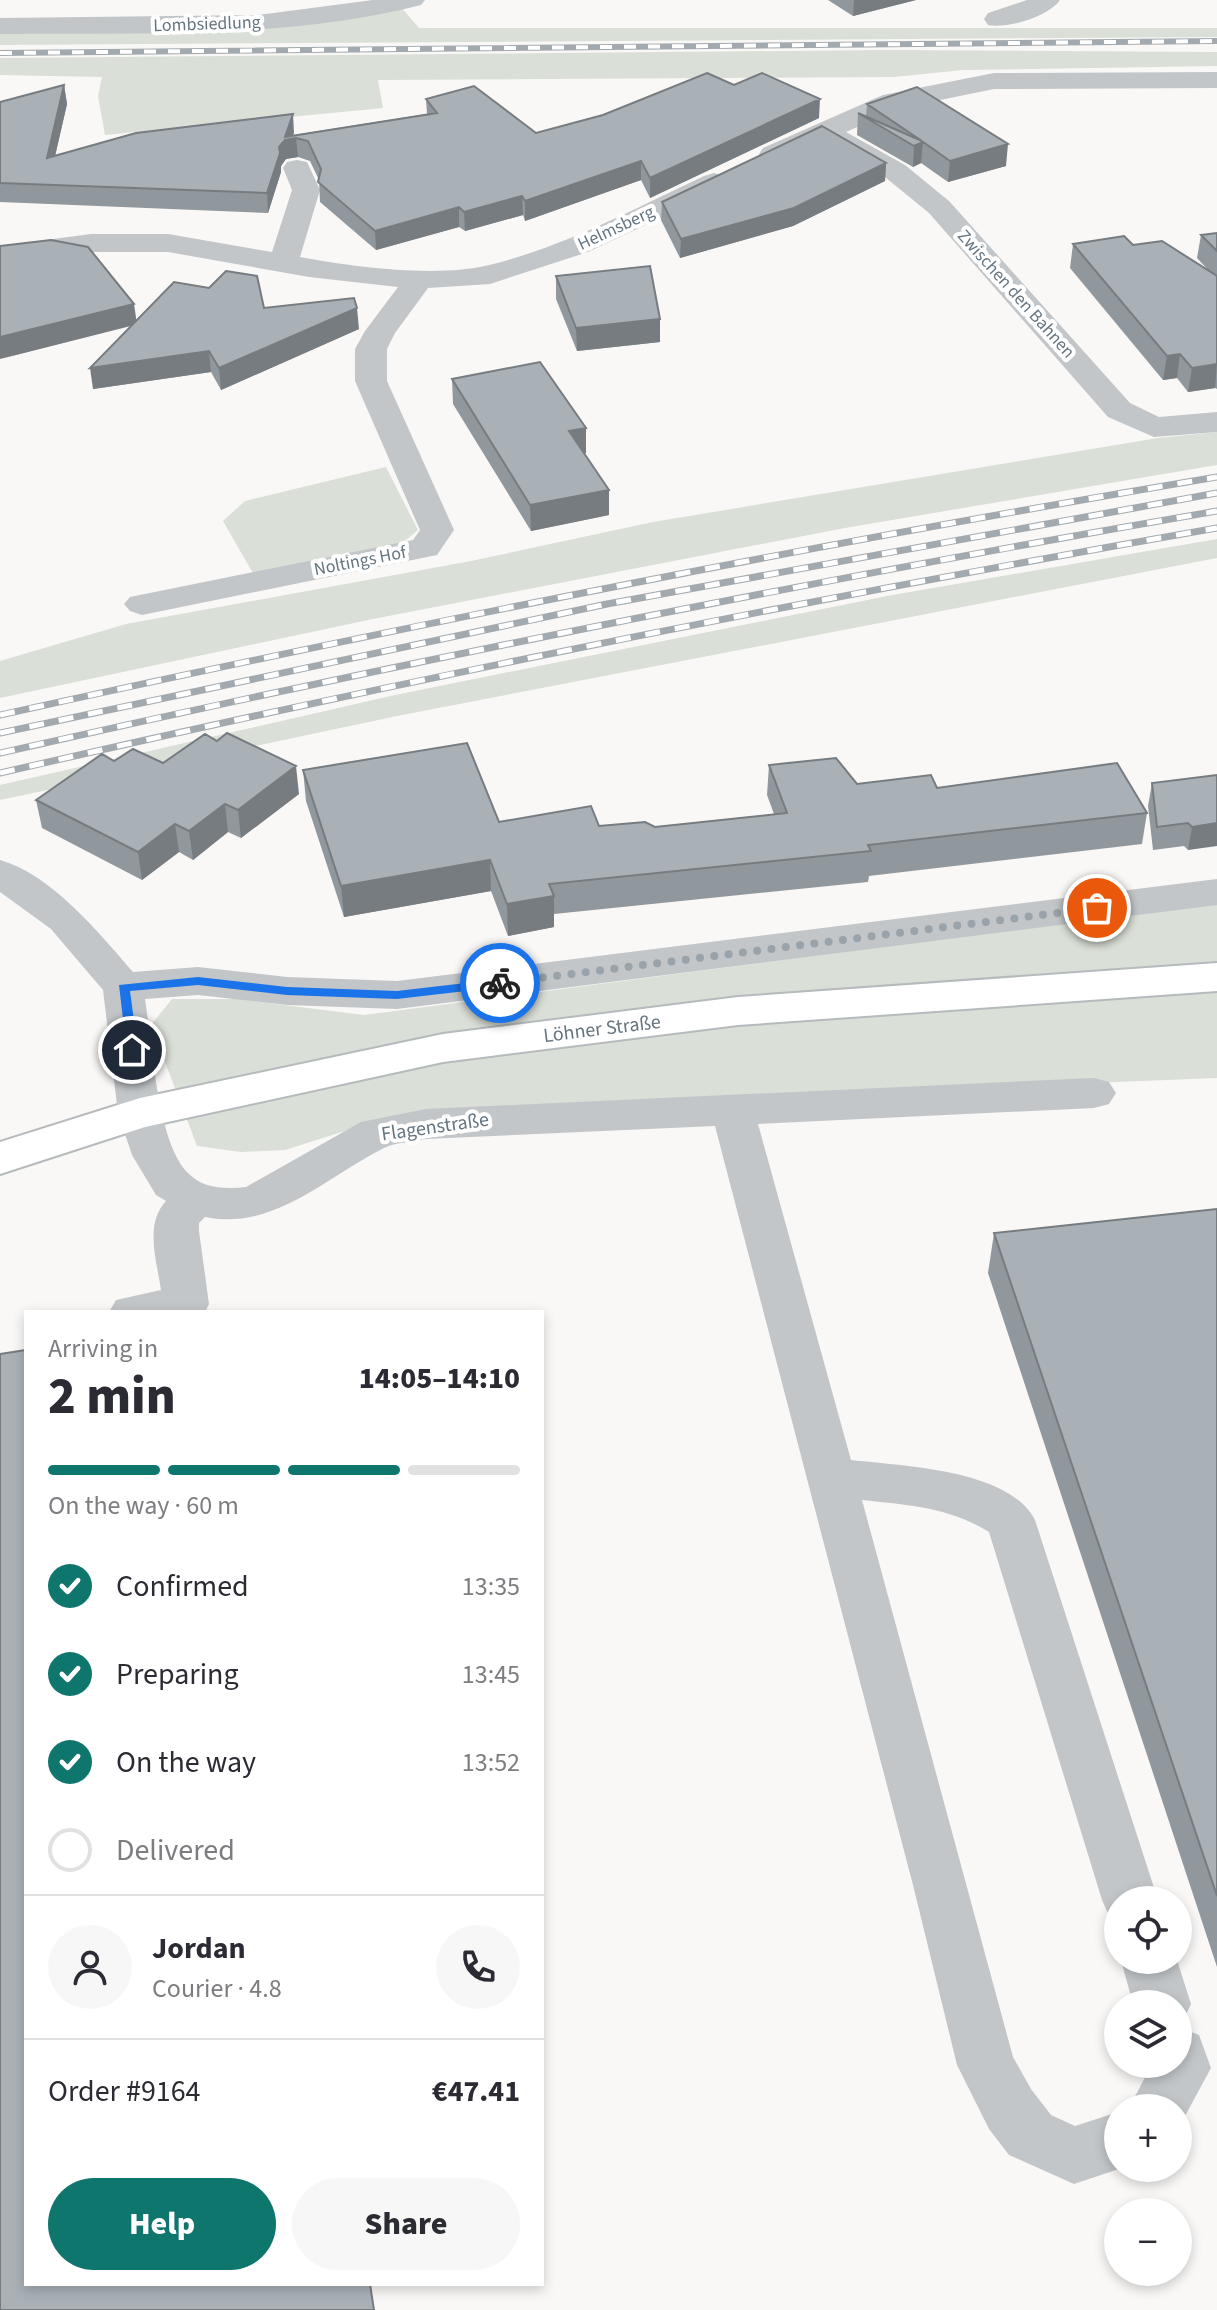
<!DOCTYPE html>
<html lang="en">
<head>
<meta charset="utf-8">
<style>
  :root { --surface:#fff; --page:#f7f7f7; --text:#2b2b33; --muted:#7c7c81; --line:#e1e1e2; --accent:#0f766e }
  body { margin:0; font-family:"Source Sans 3",sans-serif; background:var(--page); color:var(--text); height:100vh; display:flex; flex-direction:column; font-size:30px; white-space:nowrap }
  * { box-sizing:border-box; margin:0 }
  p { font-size:26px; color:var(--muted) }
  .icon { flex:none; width:44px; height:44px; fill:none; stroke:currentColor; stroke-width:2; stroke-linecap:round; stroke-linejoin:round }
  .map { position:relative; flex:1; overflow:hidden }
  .sheet { position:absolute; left:24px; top:1310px; width:520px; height:976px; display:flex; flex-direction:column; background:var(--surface); border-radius:0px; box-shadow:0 4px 12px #0003 }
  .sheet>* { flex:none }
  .controls { position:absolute; left:1104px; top:1886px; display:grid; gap:16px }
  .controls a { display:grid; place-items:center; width:88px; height:88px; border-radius:50%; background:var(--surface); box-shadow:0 4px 12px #0003; font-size:40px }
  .pin { position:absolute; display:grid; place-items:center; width:68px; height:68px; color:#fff; margin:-34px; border:4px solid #fff; border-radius:50%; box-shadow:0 2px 8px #0007 }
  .courier { position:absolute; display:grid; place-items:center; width:80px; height:80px; margin:-40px; border:6px solid #1a73e8; border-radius:50%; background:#fff; color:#222; box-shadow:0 2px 10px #0007 }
  .overview em { font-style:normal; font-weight:800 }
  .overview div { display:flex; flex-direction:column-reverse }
  .overview { display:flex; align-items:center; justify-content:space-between; height:136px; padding:0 24px }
  h1 { font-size:52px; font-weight:800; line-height:60px }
  .bar { display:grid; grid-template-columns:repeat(4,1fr); gap:12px 8px; align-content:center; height:96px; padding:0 24px }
  .bar i { height:10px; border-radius:6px; background:var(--line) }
  .bar .on { background:var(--accent) }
  .bar p { grid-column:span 4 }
  .line { display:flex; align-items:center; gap:20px; padding:0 24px; border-top:2px solid var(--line) }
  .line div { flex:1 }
  .round { display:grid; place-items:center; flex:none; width:84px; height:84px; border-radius:42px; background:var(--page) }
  ol { padding:0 24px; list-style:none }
  li { display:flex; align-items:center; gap:24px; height:88px }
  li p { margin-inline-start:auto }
  li .icon { padding:8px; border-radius:50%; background:var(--accent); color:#fff; stroke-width:4 }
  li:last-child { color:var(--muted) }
  li i { width:44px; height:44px; border:4px solid var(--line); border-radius:50% }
  .button { display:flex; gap:16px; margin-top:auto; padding:16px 24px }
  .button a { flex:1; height:92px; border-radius:48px; background:var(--accent); color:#fff; font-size:32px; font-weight:800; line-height:92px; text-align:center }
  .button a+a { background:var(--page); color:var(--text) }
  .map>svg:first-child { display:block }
  .green { fill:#dadfd7 }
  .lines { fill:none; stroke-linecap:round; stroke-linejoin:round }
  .major-casing { stroke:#b5babd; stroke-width:4 }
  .minor { fill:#c2c6c9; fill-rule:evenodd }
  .major { fill:#fff; fill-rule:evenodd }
  .rail-far1-casing { stroke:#a3aaaf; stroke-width:6 }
  .rail-casing { stroke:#a3aaaf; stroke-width:7 }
  .rail-far1 { stroke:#fff; stroke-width:4; stroke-dasharray:12; stroke-linecap:butt }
  .rail { stroke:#fff; stroke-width:5; stroke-dasharray:15; stroke-linecap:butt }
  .wall { fill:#91989d }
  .shaded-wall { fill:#767c80 }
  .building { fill:#a9b1b7; stroke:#767c80; stroke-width:2 }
  .route { fill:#1a73e8 }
  .done { stroke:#99a3a9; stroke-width:8; stroke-dasharray:0 14.4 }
  .labels { text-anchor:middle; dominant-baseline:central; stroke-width:8; stroke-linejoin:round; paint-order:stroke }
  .far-street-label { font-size:18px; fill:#657580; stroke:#fff }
  .street-label { font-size:20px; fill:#657580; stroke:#fff }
</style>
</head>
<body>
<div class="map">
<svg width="1217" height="2310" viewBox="0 0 1217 2310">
  <rect width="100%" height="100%" fill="#f9f8f6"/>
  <path class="green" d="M401,7l18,21h798v9l-1217,8v-14z
    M888,50l329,2v14l-254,4 -69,7 -516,3 5,28 -278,27 -7,-39 4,-19 -102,-2v-17z
    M1217,432v33l-372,63 -472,91 -373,79v-37l126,-37 345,-63 182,-39 505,-84z
    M386,467l32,63 -18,15 -146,30 -31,-54 22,-20z
    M1217,539v19l-815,157 -402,85v-15l395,-90 492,-99z
    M1217,903v175l-735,29 -118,18 -79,25 -44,2 -44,-6 -46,-121 21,-26h65l127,16z"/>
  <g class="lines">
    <g class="major-casing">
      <path id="major" d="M1217,963v28l-479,34 -295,37 -298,65 -145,47v-32l140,-44 303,-64 295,-37z"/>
    </g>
    <path class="minor" d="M373,0h52l-4,5c-137,35 -280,27 -421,29v-16l258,-3z
      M1027,0h33c-12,17 -53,29 -72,25l-4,-6 4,-6z
      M1217,72v16l-223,1 -93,19 -55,24 59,33 44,36 181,202 29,14 58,-5v20l-63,5 -46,-20 -179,-204 -44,-36 -62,-35 -40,18 -10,2 -10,-2 -4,-6 4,-6 120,-53 111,-22z
      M297,160l10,2 13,28 -20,67c53,10 137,21 189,8 75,-18 145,-56 215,-89l10,-3 10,3 4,6 -4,6 -136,64 -98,32 -62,4 -33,45 -8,16v32l67,149 -17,25 -295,60 -12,-4 -6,-7 6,-7 283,-57 7,-10 -65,-149v-32l10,-18 33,-44 -89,-10 -141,-25h-77l-91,12v-18l91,-12h77l104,18 20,-62 -9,-22 4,-6z
      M0,860c51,14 100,74 133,112l65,-5 89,10 110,4 820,-102v26l-820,104 -110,-4 -89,-10 -53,4c7,43 12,143 43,174 15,16 37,16 58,14l115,-65 65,-13 668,-31 15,4 7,11 -7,11 -15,4 -336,16 93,336c51,6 158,9 184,60l123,380h-40v21l-8,-3 -8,-18 -113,-368c-41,-25 -80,-27 -127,-32l151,557 18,32 20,26 24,11 43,-14v56h4l-48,16 -65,-29 -20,-26 -32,-64 -43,-176 -199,-763 -289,13c-13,3 -30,3 -42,9 -58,29 -110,83 -179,69l-6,6v8l10,73 -4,8h-96l7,-12 45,-10c-4,-28 -17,-66 5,-89l-10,-6 -24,-40 -14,-42 -15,-123 -52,-61 -51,-37z
      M1121,1960h56l14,44 -9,19 -4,1v-20h-45z
      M1178,2027l21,8 12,33 -33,61v-21h-49l23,-44h26z"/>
    <use href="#major" class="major"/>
    <g class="rail-far1-casing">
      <path id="rail-far1" d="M0,53l1217,-12"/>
    </g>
    <g class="rail-casing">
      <path id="rail" d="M0,715c404,-89 809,-170 1217,-238
        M0,733l607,-129 610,-111
        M0,753c404,-91 809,-172 1217,-242
        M0,773c404,-93 809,-174 1217,-245"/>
    </g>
    <use href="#rail-far1" class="rail-far1"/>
    <use href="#rail" class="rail"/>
  </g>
  <path class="wall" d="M828,0h88l-63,16z
    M64,85l3,19 -12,52 238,-42v21l134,-21 -1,-15 110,34 198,-48 85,33 -169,80 -9,-18 -116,41 -2,-6 -58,16 -6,-4 -83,23 -56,-48 -1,-22 -9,-19 -12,-4 -12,2 -5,7v6l-13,41 -268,-11v-100z
    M867,104l139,62 -58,16 -27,-19 -8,4 -56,-32 1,-22 8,4z
    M886,163l-1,18 -92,45 -113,32 -19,-38 1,-18z
    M1217,233v156l-2,-1 -27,4 -11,-14 -14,2 -93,-112 3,-24 60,1 76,26 -12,-13 4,-23z
    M556,276l104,66 -83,9 -21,-52z
    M264,308l95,21 -138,61 -10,-18 -118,17 38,-63 -131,33 136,-39z
    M452,379l134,49v25h-2l25,62 -78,16 -78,-127z
    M163,763l136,31 -58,44 -13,-6 -35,28 -14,-8 -37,28 -100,-52 -6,-28z
    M769,765l88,19 80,4 210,25 -5,31 -273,32 -1,6 -314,32v13l-46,9 -17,-45 -147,26 -38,-116 -3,-31 196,52 156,5 119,-13 -7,-19z
    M1217,775l-29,75 -4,-4 -31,4 -5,-44 4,-23z
    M1217,1209v758l-229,-694 6,-40z"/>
  <path class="shaded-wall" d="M854,0h62l-63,16z
    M64,85l3,19 -17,74 -3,-20z
    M820,99l-1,19 -169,80v-20z
    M293,114l1,19 -2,5h4l2,19 -12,2 -5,7v6l-13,41 -1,-20 12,-46 6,-10z
    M923,142l-2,21 -8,4 1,-21z
    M1008,144l-2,22 -58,16 2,-21z
    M641,161v19l-116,41v-20z
    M886,163l-1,18 -92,45 -113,32 1,-19z
    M522,196l1,19 -58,16 -1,-19z
    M459,207v20l-83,23 -1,-19z
    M134,304l3,20 -137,35v-22z
    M357,308l2,21 -138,61 -2,-22z
    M660,319v23l-83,9 -1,-23z
    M209,351l2,21 -118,17 -3,-21z
    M1180,354l-3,24 -14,2 4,-24z
    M1217,364l-2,24 -27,4 4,-24z
    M586,428v25l-17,3v-25z
    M609,490v25l-78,16 -1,-26z
    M296,766l3,28 -58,44 -3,-28z
    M225,804l3,28 -35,28 -4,-29z
    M1217,823v23l-29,4 4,-23z
    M175,824l4,28 -37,28 -4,-28z
    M490,860l1,31 -147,26 -3,-31z
    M554,896v31l-46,9 -1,-32z"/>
  <path class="building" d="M707,73l27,12 28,-12 58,26 -170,79 -9,-17 -116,40 -3,-5 -58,16 -5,-5 -84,24 -57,-49 3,-13 -13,-28 -12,-3 -11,2 -6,7 1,6 -13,40 -267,-10v-81l64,-17 -17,73 89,-25 157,-19 -8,23 152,-24 -11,-14 48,-13 62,47 67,-18z
    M917,87l91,57 -58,17 -27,-19 -9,4 -56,-33 64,28 -55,-37z
    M822,126l64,37 -92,45 -113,31 -19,-37z
    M1217,233v18l-16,-16z
    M1124,236l9,9 29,-4 55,35v88l-25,4 -12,-14 -13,2 -94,-112z
    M51,240l37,7 46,57 -134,33v-91z
    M650,266l10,53 -84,9 -20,-52z
    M226,271l31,5 7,32 90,-10 3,10 -138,60 -10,-17 -119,17 84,-86 35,6z
    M540,362l46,66 -17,3 40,59 -79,15 -78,-126z
    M227,733l69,33 -58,44 -13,-6 -36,27 -14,-7 -37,28 -102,-52 66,-46 12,7 19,-12 30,14 42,-29 12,7z
    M467,743l32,79 92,-16 8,20 46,-4 10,5 132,-14 -18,-48 67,-7 21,26 74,-9 6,13 180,-25 30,50 -279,32 3,6 -322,33 5,12 -47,8 -17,-44 -149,26 -38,-116z
    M1217,775v48l-25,4 -4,-4 -31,4 -5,-44z
    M1217,1209v687l-223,-663z
    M26,1350v934h344l4,26h-374v-956z"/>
  <path class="route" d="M198,977l89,10 110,4 103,-12 6,4 -6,4 -103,12 -110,-4 -89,-10 -68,6 8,59 -11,3 -8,-68z"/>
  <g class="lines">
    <path class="done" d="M500,983l597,-75"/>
  </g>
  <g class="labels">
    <g class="far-street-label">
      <text transform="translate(207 24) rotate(-2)">Lombsiedlung</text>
      <text transform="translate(616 228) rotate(-25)">Helmsberg</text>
      <text transform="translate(1016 294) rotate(48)">Zwischen den Bahnen</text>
      <text transform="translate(360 561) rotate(-11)">Noltings Hof</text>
    </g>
    <g class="street-label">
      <text transform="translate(602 1029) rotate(-7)">Löhner Straße</text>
      <text transform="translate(435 1127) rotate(-8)">Flagenstraße</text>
    </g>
  </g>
</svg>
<div class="controls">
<a><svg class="icon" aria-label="locate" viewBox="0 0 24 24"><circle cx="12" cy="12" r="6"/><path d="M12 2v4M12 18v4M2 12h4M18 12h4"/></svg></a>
<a><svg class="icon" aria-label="layers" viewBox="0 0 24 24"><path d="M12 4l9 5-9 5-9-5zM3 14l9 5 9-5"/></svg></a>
<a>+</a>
<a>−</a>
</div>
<div class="pin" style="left:1097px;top:908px;background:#ea580c"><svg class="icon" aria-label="bag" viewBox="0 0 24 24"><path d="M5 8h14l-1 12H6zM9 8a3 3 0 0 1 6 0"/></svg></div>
<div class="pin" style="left:132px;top:1050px;background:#1f2937"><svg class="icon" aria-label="home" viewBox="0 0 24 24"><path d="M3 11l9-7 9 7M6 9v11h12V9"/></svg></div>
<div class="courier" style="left:500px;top:983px"><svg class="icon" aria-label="bike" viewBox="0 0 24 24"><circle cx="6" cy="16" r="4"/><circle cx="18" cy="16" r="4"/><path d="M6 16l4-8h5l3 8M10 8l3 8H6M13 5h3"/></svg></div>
<section class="sheet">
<div class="overview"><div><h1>2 min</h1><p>Arriving in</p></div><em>14:05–14:10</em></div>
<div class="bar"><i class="on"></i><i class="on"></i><i class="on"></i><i></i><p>On the way · 60 m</p></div>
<ol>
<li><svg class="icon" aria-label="check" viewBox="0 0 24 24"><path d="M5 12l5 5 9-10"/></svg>Confirmed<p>13:35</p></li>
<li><svg class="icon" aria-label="check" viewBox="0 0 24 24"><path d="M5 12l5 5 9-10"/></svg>Preparing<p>13:45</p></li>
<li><svg class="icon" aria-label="check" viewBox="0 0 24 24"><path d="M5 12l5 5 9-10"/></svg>On the way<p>13:52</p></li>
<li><i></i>Delivered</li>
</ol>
<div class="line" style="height:144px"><a class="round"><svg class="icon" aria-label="person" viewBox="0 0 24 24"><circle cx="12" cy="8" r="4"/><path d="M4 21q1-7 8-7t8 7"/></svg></a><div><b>Jordan</b><p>Courier · 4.8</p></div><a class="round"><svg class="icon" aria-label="phone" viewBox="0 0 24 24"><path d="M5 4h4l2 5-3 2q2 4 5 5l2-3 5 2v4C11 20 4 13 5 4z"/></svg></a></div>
<div class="line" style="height:104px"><div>Order #9164</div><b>€47.41</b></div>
<div class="button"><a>Help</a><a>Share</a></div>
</section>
</div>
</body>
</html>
